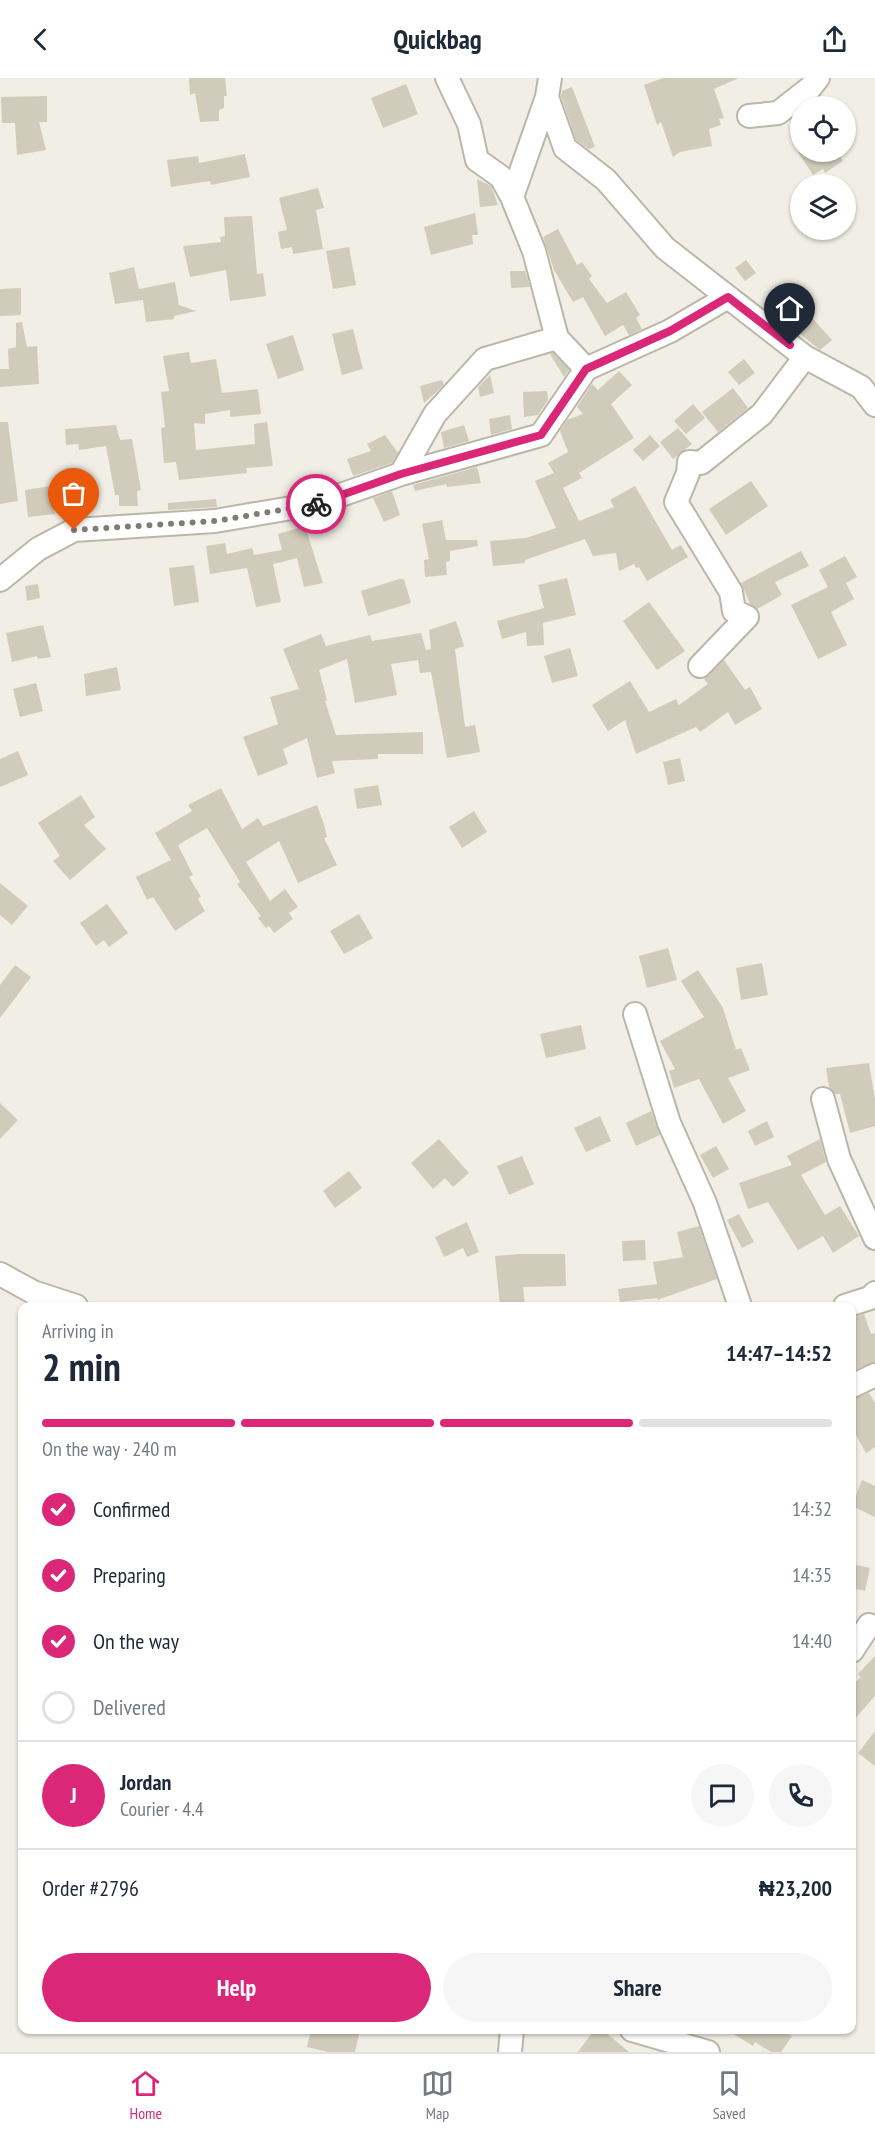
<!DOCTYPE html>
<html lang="en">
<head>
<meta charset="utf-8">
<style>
  :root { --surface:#fff; --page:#f6f6f7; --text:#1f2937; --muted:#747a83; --line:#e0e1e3; --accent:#db2777 }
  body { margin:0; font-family:"PT Sans Narrow",sans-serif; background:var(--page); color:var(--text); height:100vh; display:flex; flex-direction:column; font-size:22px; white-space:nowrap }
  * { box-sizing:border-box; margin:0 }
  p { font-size:20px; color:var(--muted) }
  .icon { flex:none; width:33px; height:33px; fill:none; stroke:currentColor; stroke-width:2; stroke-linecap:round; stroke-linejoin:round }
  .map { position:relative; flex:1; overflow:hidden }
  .sheet { position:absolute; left:18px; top:1224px; width:838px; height:732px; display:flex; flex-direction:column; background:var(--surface); border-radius:12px; box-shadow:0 2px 4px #0004 }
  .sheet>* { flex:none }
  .buttons { position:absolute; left:790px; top:18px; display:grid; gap:12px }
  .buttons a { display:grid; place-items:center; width:66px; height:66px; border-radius:50%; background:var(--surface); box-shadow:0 2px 4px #0004; font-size:30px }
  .pin { position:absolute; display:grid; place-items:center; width:51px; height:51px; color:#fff; margin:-62px -26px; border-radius:50% 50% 50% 0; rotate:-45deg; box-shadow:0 0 6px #0007 }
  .pin .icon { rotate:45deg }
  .courier { position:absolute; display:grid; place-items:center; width:60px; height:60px; margin:-30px; border:4px solid #db2777; border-radius:50%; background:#fff; color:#222; box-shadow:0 2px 8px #0007 }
  .overview em { font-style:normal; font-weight:700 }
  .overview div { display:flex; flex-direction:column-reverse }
  .overview { display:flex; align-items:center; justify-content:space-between; height:102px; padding:0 24px }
  h1 { font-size:39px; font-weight:700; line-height:45px }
  .bar { display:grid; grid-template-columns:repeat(4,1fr); gap:9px 6px; align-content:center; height:72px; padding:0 24px }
  .bar i { height:8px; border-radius:4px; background:var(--line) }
  .bar .on { background:var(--accent) }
  .bar p { grid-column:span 4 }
  .line { display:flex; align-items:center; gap:15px; padding:0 24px; border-top:2px solid var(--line) }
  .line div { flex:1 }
  .round { display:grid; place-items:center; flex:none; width:63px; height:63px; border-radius:32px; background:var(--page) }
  ol { padding:0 24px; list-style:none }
  li { display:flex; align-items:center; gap:18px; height:66px }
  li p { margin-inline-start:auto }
  li .icon { padding:6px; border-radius:50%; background:var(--accent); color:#fff; stroke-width:4 }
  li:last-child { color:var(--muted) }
  li i { width:33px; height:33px; border:3px solid var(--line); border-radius:50% }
  .action { display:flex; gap:12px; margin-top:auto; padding:12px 24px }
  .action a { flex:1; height:69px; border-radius:36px; background:var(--accent); color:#fff; font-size:24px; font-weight:700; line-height:69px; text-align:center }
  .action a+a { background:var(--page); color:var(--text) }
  header { display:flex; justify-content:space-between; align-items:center; height:78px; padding:0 24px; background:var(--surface); font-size:27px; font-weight:700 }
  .tab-bar { display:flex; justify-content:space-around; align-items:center; height:84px; border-top:2px solid var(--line); background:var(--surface); font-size:16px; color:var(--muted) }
  .tab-bar a { display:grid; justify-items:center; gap:3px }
  .tab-bar .on { color:var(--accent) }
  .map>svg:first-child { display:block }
  .building { fill:#d1cbbb }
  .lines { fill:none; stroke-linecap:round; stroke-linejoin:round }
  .minor-casing { stroke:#bbb7a8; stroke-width:26 }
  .minor { stroke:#fff; stroke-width:22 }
  .done { stroke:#7f7c73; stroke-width:6; stroke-dasharray:0 10.8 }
  .route { stroke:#db2777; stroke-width:8 }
</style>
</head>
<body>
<header><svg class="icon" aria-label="back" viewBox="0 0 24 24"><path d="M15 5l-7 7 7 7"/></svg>Quickbag<svg class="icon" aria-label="share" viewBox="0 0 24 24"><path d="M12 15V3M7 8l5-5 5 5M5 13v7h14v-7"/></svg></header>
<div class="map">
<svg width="875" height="1974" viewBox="0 0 875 1974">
  <rect width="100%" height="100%" fill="#f1eee5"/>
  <path class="building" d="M189,0h36l2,18h-3v12l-5,2v11l-19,1 -5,-29 -5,2z
    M663,0h76l-25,11 10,29 -5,1 2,6 -12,4 3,17 -32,6 -7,5 -12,-35 -4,3 -13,-40z
    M406,6l12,30 -35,14 -12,-30z
    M572,9l23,60 -6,2 -13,-9 -15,-44 1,-5z
    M47,18v26h-8l7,28 -29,5 -2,-32h-13l-1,-26z
    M798,74h39l6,9 -18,12 -2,-4 -10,6z
    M245,76l5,23 -39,8 -1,-4 -39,6 -4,-27 31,-4 1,7z
    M477,101l14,7 7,19 -18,2z
    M318,110l6,20 -8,2 7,39 -30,5 -1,-7 -11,2 -3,-17 9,-2 -8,-32z
    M475,135l3,22h-6l1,9 -42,11 -7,-28z
    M252,138l5,58 6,-1 3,23 -36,5 -4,-31 -36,7 -7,-31 38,-4 -1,-5 5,-1 -1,-19z
    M558,151l19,36 5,-3 10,14 -3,3 18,24 19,-11 14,23 -4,3 6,11 -13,6 -6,-10 -18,11 -22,-39 -10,5 -19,-32 -11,-33z
    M349,169l7,38 -23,4 -7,-38z
    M746,182l10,13 -11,8 -10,-13z
    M134,189l5,22 36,-7 4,23 17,6 -22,5v3l-28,3 -3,-22 -28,4 -6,-31z
    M510,193h15l5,16 -19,1z
    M21,210v27l-21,1v-27z
    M805,232l27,30 -12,10 -31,-25z
    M22,244l5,25 10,-1 2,38 -39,3v-18h9l-1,-20 8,-2v-24z
    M353,251l10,40 -21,6 -10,-41z
    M293,257l11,35 -26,9 -12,-35z
    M189,274l2,11 25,-4 6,34 36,-4 3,25 -31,3v-7l-25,4v10l-11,-1 2,27 59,-6 -1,-20 13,-2 6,44 -27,2 1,5 -68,7 -3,-18 -12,1 -3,-35 4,-1 -4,-35 8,-1 -6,-35z
    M553,275l16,17 -5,7 -14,-23z
    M744,281l11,14 -16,12 -11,-13z
    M619,293l13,14 -21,19 23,34 -55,35 3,5 -19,10 16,33 35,-14 -4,-7 25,-14 37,64 9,-5 7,12 -41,24 -8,-14 -3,1 -2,-4 -15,7 -3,-18 -23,3 -8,-17 -60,21v3l-32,3 -3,-25 36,-3 30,-10 -21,-47 19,-8 -6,-10 20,-11 -8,-21 7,-11 16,-6 -6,-7 15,-23 6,6z
    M490,297l4,18 -14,4 -2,-10z
    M442,302l2,5 -20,18 -4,-17z
    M733,310l15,20 -30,24 -16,-20z
    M547,313l1,9 -10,15 -14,2 -1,-25z
    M693,326l12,14 -19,16 -12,-13z
    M510,337l2,14 -21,6 -2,-16z
    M0,344h8l10,79 -18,3z
    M116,347l4,15 12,-1 9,51 -4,1 1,15h-19v-11h-4l-9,-49 -27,4 -1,-6 -12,1 -1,-16z
    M464,347l5,16 -25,7 -3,-16z
    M678,350l14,16 -19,15 -13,-17z
    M385,357l13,18 -6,10 -39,13 -6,-17 24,-8 -4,-7z
    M650,357l10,11 -17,15 -10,-11z
    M477,389l4,16 -34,4 -1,-3 -31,7 -2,-6z
    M751,403l17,25 -42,29 -17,-26z
    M51,408l4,28 -27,3 -3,-27z
    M392,413l8,24 -16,7 -11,-24z
    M216,421l1,8 -49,3v-7z
    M442,442l4,20h31l1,6 -28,5v10l-4,1 1,13 -22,2 -1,-17 5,-1 -7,-35z
    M305,448l18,57 -19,4 -7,-29 -24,6 8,38 -25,5 -9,-39 -37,6 -4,-28 19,-3 2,11 25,-6 2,7 28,-5 -4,-16z
    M801,473l8,15 -34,16 7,13 -25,14 -7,-5 -9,-21z
    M845,478l12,21 -11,6 8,16 -23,13 16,33 -29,14 -27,-54 37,-18 -9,-17z
    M194,487l5,37 -25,4 -5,-38z
    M567,500l9,37 -33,8 1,22 -17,1 -1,-14 -24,7 -5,-18 47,-13 -6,-23z
    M399,501h5l7,24 -43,13 -7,-25z
    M38,506l2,14 -13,3 -2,-15z
    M649,524l36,49 -28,19 -34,-49z
    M456,543l8,25 -9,3 10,78 10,-2 5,27 -33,6 -16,-86 -11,1 -2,-13 -27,4 6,31 -42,8 -8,-44 -28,11 8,30 -2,1 11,34 87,-3v22h-45v5l-46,2 3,12 -18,5 -10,-40 -24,11 5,15 -30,12 -15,-39 35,-13 -8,-27 29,-8 -16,-40 38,-15 5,12 44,-11 2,6 49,-8 5,17 5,-1 -2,-19z
    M43,547l8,32 -13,2 -1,-3 -25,6 -6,-29z
    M570,570l8,28 -26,7 -8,-27z
    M724,582l21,30 5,-3 12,22 -27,16 -7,-13 -28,20 -4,-5 -60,27 -11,-34 -17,11 -16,-26 38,-24 19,31 27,-13 3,6 29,-21 -4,-5z
    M117,589l4,23 -35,6 -2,-22z
    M36,605l7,28 -23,6 -7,-28z
    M18,673l10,24 -28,12v-28z
    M680,680l5,23 -17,4 -5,-23z
    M378,707l4,20 -25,4 -3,-20z
    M221,710l21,41 16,-11 5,8 54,-21 7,19 3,13 -3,1 13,27 -39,18 -19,-42 -33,21 24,39 15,-12 13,18 -9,6 4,6 -19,14 -5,-7 -3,2 -8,-10 3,-2 -24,-32 3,-2 -33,-54 -29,17 15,30 -4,2 12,20 -3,2 7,12 -30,20 -22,-34 -6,3 -11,-23 35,-17 -16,-27 37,-22 -4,-6z
    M81,717l14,22 -11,8 22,24 -36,31 -17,-19 7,-5 -22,-33z
    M474,733l13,21 -25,16 -13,-21z
    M0,805l28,23 -16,19 -12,-10z
    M107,826l21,29 -19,14 -5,-7 -8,6 -16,-23z
    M359,836l14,24 -29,16 -14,-23z
    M668,870l9,32 -30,8 -8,-32z
    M762,885l6,32 -27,5 -5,-32z
    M15,887l16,12 -31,41v-33z
    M698,892l25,38 13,42 5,-2 9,22 -22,8 18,33 -23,13 -24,-45 -25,9 -5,-17 6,-2 -15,-28 44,-24 -23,-36z
    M581,947l5,24 -40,9 -6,-24z
    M869,985l6,36v27l-25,7 -10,-39h-5l-6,-7 -3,-19z
    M0,1025l18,17 -18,19z
    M651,1033l9,24 -24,11 -10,-23z
    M600,1038l11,25 -25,11 -12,-24z
    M767,1043l7,16 -19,9 -7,-15z
    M439,1061l30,34 -16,14 -8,-9 -12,11 -22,-26z
    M820,1061l6,23 -25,13 24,40 15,-9 19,30 -26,17 -10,-17 -25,14 -30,-48 -20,7 -9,-26 53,-18 -5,-9z
    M716,1068l13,23 -16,9 -13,-23z
    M522,1078l12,28 -25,11 -12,-29z
    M349,1093l13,17 -27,20 -12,-17z
    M739,1136l15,28 -12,6 -15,-28z
    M467,1144l12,30 -12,5 -4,-9 -19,9 -9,-20z
    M699,1148l18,53 -60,21v-2l-37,4 -2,-13 39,-5 -4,-22 30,-5 -6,-25z
    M645,1162l1,20 -23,1 -1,-20z
    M520,1176h45l1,32 -43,1 2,19h-25l-5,-50z
    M864,1236l7,20 4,-1v29l-23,9v-53z
    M869,1315l6,10v44l-9,6 -14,-25v-29z
    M862,1402l13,6v31l-23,-11z
    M852,1486l18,4 -5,23 -13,-3z
    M875,1578v40l-23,26v-36l9,-9 -3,-3z
    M875,1653v35l-17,-13z
    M311,1952h49l-5,22h-27l-21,-5z
    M594,1952h9l26,22h-51z
    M727,1952h54l11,6 -11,16h-10l-16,-10 -2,4z"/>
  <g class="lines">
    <g class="minor-casing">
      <path id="minor" d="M447,0l22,46 8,36 24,17 11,20 22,54 23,87 29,31
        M547,19l18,51 41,32 59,68 140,109 56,30 14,18
        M749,38l29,-3 32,-25 8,-10
        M512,119l35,-100 3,-19
        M401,396l34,-60 50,-55 72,-21
        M0,502l38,-31 36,-19 141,-9 100,-17 86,-30 140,-39 45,-66 84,-38 58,-34
        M700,588l47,-49 -13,-6 -3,-19 -55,-90 12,-29 1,-11 12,1 61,-49 43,-57
        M635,936l34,109 36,80 35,103
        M823,1021l16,60 36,79
        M0,1196l33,18 43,14
        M845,1228l25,-8 5,-5
        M852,1308l23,-11
        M852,1573l17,-26
        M632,1952l76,22
        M510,1974l2,-22"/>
    </g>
    <use href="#minor" class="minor"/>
  </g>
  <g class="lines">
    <path class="done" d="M74,452l142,-9 100,-17"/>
    <path class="route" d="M316,426l85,-30 140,-39 45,-66 84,-38 58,-34 62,48"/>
  </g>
</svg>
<div class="buttons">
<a><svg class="icon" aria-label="locate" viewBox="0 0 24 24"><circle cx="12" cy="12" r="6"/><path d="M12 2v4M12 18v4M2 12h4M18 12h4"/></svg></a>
<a><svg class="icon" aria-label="layers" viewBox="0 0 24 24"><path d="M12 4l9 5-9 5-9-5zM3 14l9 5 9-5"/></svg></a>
</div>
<div class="pin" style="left:74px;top:452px;background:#ea580c"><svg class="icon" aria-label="bag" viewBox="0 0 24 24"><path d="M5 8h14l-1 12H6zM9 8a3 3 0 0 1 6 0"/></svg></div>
<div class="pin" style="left:790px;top:267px;background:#1f2937"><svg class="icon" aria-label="home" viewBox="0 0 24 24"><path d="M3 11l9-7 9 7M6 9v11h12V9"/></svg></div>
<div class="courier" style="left:316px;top:426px"><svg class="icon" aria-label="bike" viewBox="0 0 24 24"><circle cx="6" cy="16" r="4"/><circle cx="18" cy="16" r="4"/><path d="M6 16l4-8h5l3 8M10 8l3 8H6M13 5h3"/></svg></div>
<section class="sheet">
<div class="overview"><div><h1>2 min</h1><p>Arriving in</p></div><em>14:47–14:52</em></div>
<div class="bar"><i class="on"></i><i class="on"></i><i class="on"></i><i></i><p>On the way · 240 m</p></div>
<ol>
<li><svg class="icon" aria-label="check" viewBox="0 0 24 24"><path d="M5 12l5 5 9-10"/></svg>Confirmed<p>14:32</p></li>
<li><svg class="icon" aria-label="check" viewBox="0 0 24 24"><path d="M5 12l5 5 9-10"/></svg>Preparing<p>14:35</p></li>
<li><svg class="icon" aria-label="check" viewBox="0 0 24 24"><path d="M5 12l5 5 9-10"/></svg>On the way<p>14:40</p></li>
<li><i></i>Delivered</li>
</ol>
<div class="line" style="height:108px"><b class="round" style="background:var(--accent);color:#fff">J</b><div><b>Jordan</b><p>Courier · 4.4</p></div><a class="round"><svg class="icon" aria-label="chat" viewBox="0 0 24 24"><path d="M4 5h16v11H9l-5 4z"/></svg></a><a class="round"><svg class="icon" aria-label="phone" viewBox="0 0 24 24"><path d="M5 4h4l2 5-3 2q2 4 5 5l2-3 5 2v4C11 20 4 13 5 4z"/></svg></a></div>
<div class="line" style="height:78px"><div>Order #2796</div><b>₦23,200</b></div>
<div class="action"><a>Help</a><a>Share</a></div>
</section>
</div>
<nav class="tab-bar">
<a class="on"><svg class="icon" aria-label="home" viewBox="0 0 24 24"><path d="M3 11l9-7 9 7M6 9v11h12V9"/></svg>Home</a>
<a><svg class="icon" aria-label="map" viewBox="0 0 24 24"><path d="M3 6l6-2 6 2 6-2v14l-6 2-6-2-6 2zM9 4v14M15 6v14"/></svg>Map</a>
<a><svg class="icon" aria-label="saved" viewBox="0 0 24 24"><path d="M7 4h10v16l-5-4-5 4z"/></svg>Saved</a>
</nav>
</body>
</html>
